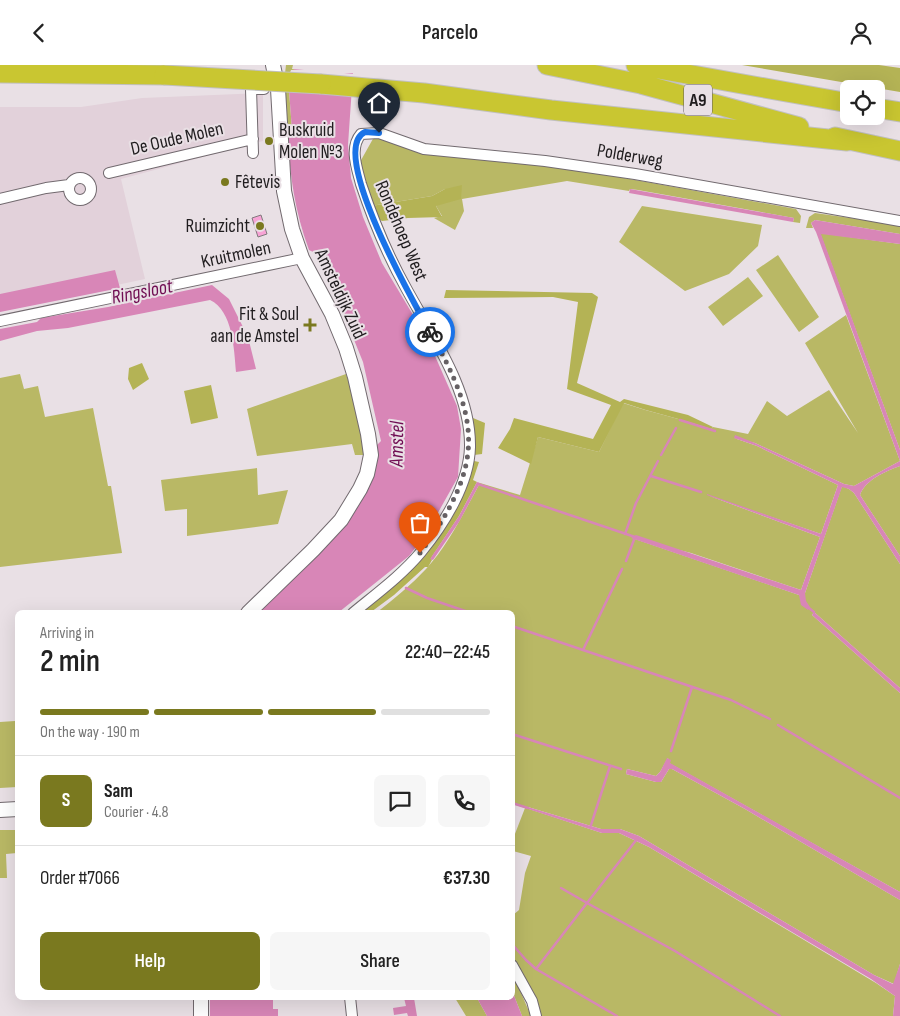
<!DOCTYPE html>
<html lang="en">
<head>
<meta charset="utf-8">
<style>
  :root { --surface:#fff; --page:#f6f6f6; --text:#222; --muted:#767676; --line:#e0e0e0; --accent:#7a791f }
  body { margin:0; font-family:"Sofia Sans Condensed",sans-serif; background:var(--page); color:var(--text); height:100vh; display:flex; flex-direction:column; font-size:19px; white-space:nowrap }
  * { box-sizing:border-box; margin:0 }
  p { font-size:16px; color:var(--muted) }
  .icon { flex:none; width:28px; height:28px; fill:none; stroke:currentColor; stroke-width:2; stroke-linecap:round; stroke-linejoin:round }
  .map { position:relative; flex:1; overflow:hidden }
  .side { position:absolute; left:15px; top:545px; width:500px; height:390px; display:flex; flex-direction:column; background:var(--surface); border-radius:8px; box-shadow:0 5px 20px #0002 }
  .side>* { flex:none }
  .fabs { position:absolute; left:840px; top:15px; display:grid; gap:10px }
  .fabs a { display:grid; place-items:center; width:45px; height:45px; border-radius:8px; background:var(--surface); box-shadow:0 5px 20px #0002; font-size:25px }
  .pin { position:absolute; display:grid; place-items:center; width:42px; height:42px; color:#fff; margin:-51px -21px; border-radius:50% 50% 50% 0; rotate:-45deg; box-shadow:0 0 5px #0007 }
  .pin .icon { rotate:45deg }
  .courier { position:absolute; display:grid; place-items:center; width:50px; height:50px; margin:-25px; border:4px solid #1a73e8; border-radius:50%; background:#fff; color:#222; box-shadow:0 1px 6px #0007 }
  .overview em { font-style:normal; font-weight:600 }
  .overview div { display:flex; flex-direction:column-reverse }
  .overview { display:flex; align-items:center; justify-content:space-between; height:85px; padding:0 25px }
  h1 { font-size:32px; font-weight:600; line-height:38px }
  .bar { display:grid; grid-template-columns:repeat(4,1fr); gap:8px 5px; align-content:center; height:60px; padding:0 25px }
  .bar i { height:6px; border-radius:4px; background:var(--line) }
  .bar .active { background:var(--accent) }
  .bar p { grid-column:span 4 }
  .line { display:flex; align-items:center; gap:12px; padding:0 25px; border-top:1px solid var(--line) }
  .line div { flex:1 }
  .round { display:grid; place-items:center; flex:none; width:52px; height:52px; border-radius:8px; background:var(--page) }
  .action { display:flex; gap:10px; margin-top:auto; padding:10px 25px }
  .action a { flex:1; height:58px; border-radius:8px; background:var(--accent); color:#fff; font-size:20px; font-weight:600; line-height:58px; text-align:center }
  .action a+a { background:var(--page); color:var(--text) }
  header { display:flex; justify-content:space-between; align-items:center; height:65px; padding:0 25px; background:var(--surface); font-size:22px; font-weight:600 }
  .map>svg:first-child { display:block }
  .built { fill:#e2d1da }
  .green { fill:#b9b865 }
  .forest { fill:#b4b355 }
  .water { fill:#d886b7 }
  .pier { fill:#e9e0e5 }
  .lines { fill:none; stroke-linecap:round; stroke-linejoin:round }
  .stream { stroke:#d886b7; stroke-width:2.5 }
  .building { fill:#f7a3d5; stroke:#81797d }
  .street-casing { stroke:#726a6f; stroke-width:12 }
  .secondary-casing { stroke:#726a6f; stroke-width:16 }
  .highway-casing { stroke:#c1c0c0; stroke-width:21 }
  .street { stroke:#fff; stroke-width:10 }
  .secondary { stroke:#fff; stroke-width:14 }
  .highway { stroke:#c9c631; stroke-width:19 }
  .highway-bridge-casing { stroke:#c1c0c0; stroke-width:21; stroke-linecap:butt }
  .highway-bridge { stroke:#c9c631; stroke-width:19 }
  .done { stroke:#666164; stroke-width:5; stroke-dasharray:0 9 }
  .route { stroke:#1a73e8; stroke-width:6 }
  .poi-dot { fill:#7a791f; stroke:#e9e0e5; stroke-width:2 }
  .labels { text-anchor:middle; dominant-baseline:central; stroke-width:4; stroke-linejoin:round; paint-order:stroke }
  .shield { fill:#e9e0e5; stroke:#5c585a; stroke-width:1 }
  .shield-label { font-size:18px; font-weight:bold; fill:#201d1f }
  .poi-label { font-size:19px; fill:#201d1f; stroke:#e9e0e5; text-anchor:start }
  .street-label { font-size:19px; fill:#201d1f; stroke:#e9e0e5 }
  .water-label { font-size:20px; font-style:italic; fill:#700e53; stroke:#e9e0e5 }
</style>
</head>
<body>
<header><svg class="icon" aria-label="back" viewBox="0 0 24 24"><path d="M15 5l-7 7 7 7"/></svg>Parcelo<svg class="icon" aria-label="person" viewBox="0 0 24 24"><circle cx="12" cy="8" r="4"/><path d="M4 21q1-7 8-7t8 7"/></svg></header>
<div class="map">
<svg width="900" height="951" viewBox="0 0 900 951">
  <rect width="100%" height="100%" fill="#e9e0e5"/>
  <path class="built" d="M263,28v48l-142,38 24,100 -145,31v-203h81l61,-9z"/>
  <path class="green" d="M286,0h9l-6,25 3,40 -8,13 -1,-53z
    M374,72l49,17 85,7 61,7 227,41 5,7 -1,7 -7,-1 1,-4 -156,-28 -8,-1 -1,2 -62,-10 -105,18 2,12 -9,19 -21,-12 8,-2 -6,-10 9,-17 -13,7 -61,10 -11,-44z
    M642,141l120,19 -4,21 -29,28 -44,17 -66,-49z
    M815,148l85,12v9l-85,-14 -4,3 2,5h-7l3,-11z
    M820,168l80,11v206z
    M778,190l41,62 -20,15 -43,-62z
    M748,212l15,19 -40,30 -15,-19z
    M846,250l54,146 -46,25 -10,-2 -89,-41 -21,-5 23,8 81,39 -17,49 -114,-39 113,42 -19,53 -110,-37 -59,-15 167,57 6,6v-8l37,-107 7,3 5,4 46,71v124l-86,-76 -2,3 88,78v199l-231,-129 -1,-5 -8,14 -4,4 -29,-7 -1,5 30,8h5l8,-13h3l73,40 155,91v64l-6,20 -20,-9 -235,-139 -19,-7h-19l-73,-22 -2,1 76,25h17l30,14 227,136 19,13 -2,20h-355l-25,-54v-47l6,-5 6,-37 6,-17 -18,-5v-12l12,-31 -12,-4 -1,-191h-136c18,-14 35,-28 50,-44 23,-25 38,-57 54,-86l40,12 18,-58 61,15 24,-49c30,10 59,16 88,26l2,-2 35,7 19,-33 20,15 42,-26 29,43 -53,-90z
    M20,309l4,15 14,-3 7,31 48,-9 15,78h3l11,67 -122,14v-189z
    M346,309l16,47 3,34h-10l-3,-11 -95,12 -10,-47z
    M900,401v90l-40,-61c5,-15 26,-24 40,-29z
    M257,403l1,27 30,-5 -10,34 -91,12v-27l-22,2 -4,-31z
    M15,656v26l3,1 -1,39 -17,1v-66z
    M0,765h17v23l-11,1 1,24h-7z
    M512,907l19,44h-9l-9,-23z
    M455,933h22l10,18h-21z"/>
  <path class="forest" d="M742,0h137l21,3v24z
    M462,120l-1,14 -25,7 6,11 -34,1 -26,3 -8,-5 -3,-10 61,-10 13,-7z
    M446,225l146,3 6,4 -21,86 43,19 4,-3 64,16 25,12 -2,2c-29,-10 -58,-16 -87,-26l-25,49 -61,-15 -7,27 -33,-16 12,-19 4,-11 79,21 18,-34 -44,-16 11,-87 -25,-5 -109,1z
    M142,298l7,16 -16,11 -5,-11 1,-11z
    M211,320l7,33 -27,6 -7,-33z
    M473,353l12,5 -3,31 -8,1z
    M474,396l5,1 -6,18 4,2 -18,34 -28,42 1,2 -4,7h-3l-31,28 -23,17 -12,1 16,-14 84,-98z"/>
  <path class="water" d="M295,0l58,7 -5,73 3,33 12,39 19,46 46,77 29,66 4,23 -3,48 -32,57 -17,22 -70,56 -83,1c18,-19 36,-37 54,-55 32,-32 69,-65 67,-113l4,-4 -18,-79 -28,-69 3,-2 -19,-36 -10,-5c-14,-39 -19,-72 -21,-113l4,-7 -3,-40z
    M630,124l164,29 -1,4 -164,-29z
    M815,155l85,14v10l-79,-10 79,216v16c-14,5 -35,14 -40,29l40,61v8l-46,-71 -5,-4 -7,-2 -37,106 1,8 4,6 -2,3 -7,-5 -2,-10 -168,-57 5,-3 165,55 19,-53 -113,-42v-1l114,40 17,-49 -81,-39 -23,-8 1,-3 20,8 89,41 10,2 46,-25 -84,-229 -5,-9z
    M115,205l5,18 -120,24v-18z
    M212,220l17,14 19,38 8,32 -20,3c-2,-23 -3,-61 -26,-72l-142,28 -31,3 -37,10v-12l37,-7 4,-4 67,-11z
    M477,417l3,1 -21,39 -26,38 -3,-1 29,-43z
    M814,547l86,76v5l-88,-78z
    M667,693l4,2 -1,3 230,129v8l-155,-91 -73,-40h-3l-8,13h-5l-30,-8 1,-5 29,7 4,-4z
    M528,742l73,22h19l19,7 235,139 19,9 7,-20v52h-7l2,-20 -24,-17 -222,-132 -30,-14h-17l-77,-25z
    M513,928l9,23h-35l-10,-18 35,-1z
    M210,933h63v11h5v7h-68z
    M404,933h10l3,18h-9l-1,-3 -13,2 -1,-7 13,-2z"/>
  <path class="pier" d="M293,0h65l-3,8h-11l11,1 -2,19 -66,-13 4,-10h13l-12,-1z"/>
  <g class="lines">
    <path class="stream" d="M680,355l35,11
      M661,390l15,-27
      M651,411l50,16
      M478,419l157,53 -9,24
      M625,469l11,-31 22,-42
      M406,523l21,10 44,15
      M809,543l5,4
      M512,561l71,24 39,-81
      M583,585l148,50 39,19
      M778,660l122,73
      M512,669l109,35
      M671,686l21,-64
      M512,738l16,5
      M591,760l19,-59
      M637,774l-50,64 88,48 105,65
      M561,823l26,15 -51,66 81,47
      M512,879l14,16 10,9"/>
  </g>
  <path class="building" d="M261,150l6,19 -9,3 -6,-19z"/>
  <g class="lines">
    <g class="street-casing">
      <path id="street" d="M253,88l-2,-64h13
        M109,108l144,-34
        M69 124a11 11 0 1 1 22 0a11 11 0 1 1-22 0Z
        M0,134l46,-11 23,-3
        M0,256l302,-63
        M353,548c23,-19 49,-38 68,-61 23,-28 48,-68 49,-105 1,-56 -38,-111 -64,-159 -19,-34 -33,-68 -45,-104 -4,-16 -12,-36 0,-50l18,-1 45,16 121,12 90,13 265,47
        M512,900l20,36 4,15
        M350,932l2,19"/>
    </g>
    <g class="secondary-casing">
      <path id="secondary" d="M248,548l65,-63 28,-30 19,-31 7,-15 4,-19 -3,-21 -13,-57 -9,-29 -14,-34 -30,-56 -10,-29 -8,-38 -6,-102 -5,-24
        M0,745l18,-1
        M201,951v-19"/>
    </g>
    <g class="highway-casing">
      <path id="highway" d="M547,0l94,19 158,43
        M636,0l213,38
        M0,8l164,2
        M321,19l103,9 127,17 296,31
        M876,43l24,4
        M835,72l65,14"/>
    </g>
    <use href="#street" class="street"/>
    <use href="#secondary" class="secondary"/>
    <use href="#highway" class="highway"/>
    <g class="highway-bridge-casing">
      <path id="highway-bridge" d="M164,10l157,9"/>
    </g>
    <use href="#highway-bridge" class="highway-bridge"/>
  </g>
  <g class="lines">
    <path class="done" d="M420,488c63,-86 63,-129 10,-221"/>
    <path class="route" d="M379,68l-14,-1c-39,18 51,174 65,200"/>
  </g>
  <g class="poi-dot">
    <circle cx="269" cy="76" r="5"/>
    <circle cx="225" cy="117" r="5"/>
    <circle cx="260" cy="161" r="5"/>
    <path d="M307.5 252.5h5v5h5v5h-5v5h-5v-5h-5v-5h5z"/>
  </g>
  <g class="labels">
    <rect class="shield" x="684" y="19.5" width="28" height="31" rx="4"/>
    <g class="shield-label">
      <text x="698" y="35">A9</text>
    </g>
    <g class="poi-label">
      <text x="279" y="65">Buskruid<tspan x="279" dy="22">Molen №3</tspan></text>
      <text x="235" y="117">Fêtevis</text>
      <text x="250" y="161" text-anchor="end">Ruimzicht</text>
      <text x="299" y="249" text-anchor="end">Fit &amp; Soul<tspan x="299" dy="22">aan de Amstel</tspan></text>
    </g>
    <g class="street-label">
      <text transform="translate(177 74) rotate(-13)">De Oude Molen</text>
      <text transform="translate(630 91) rotate(10)">Polderweg</text>
      <text transform="translate(401 166) rotate(67)">Rondehoep West</text>
      <text transform="translate(236 190) rotate(-12)">Kruitmolen</text>
      <text transform="translate(340 229) rotate(65)">Amsteldijk Zuid</text>
    </g>
    <g class="water-label">
      <text transform="translate(142 227) rotate(-11)">Ringsloot</text>
      <text transform="translate(397 379) rotate(-89)">Amstel</text>
    </g>
  </g>
</svg>
<div class="fabs">
<a><svg class="icon" aria-label="locate" viewBox="0 0 24 24"><circle cx="12" cy="12" r="6"/><path d="M12 2v4M12 18v4M2 12h4M18 12h4"/></svg></a>
</div>
<div class="pin" style="left:420px;top:488px;background:#ea580c"><svg class="icon" aria-label="bag" viewBox="0 0 24 24"><path d="M5 8h14l-1 12H6zM9 8a3 3 0 0 1 6 0"/></svg></div>
<div class="pin" style="left:379px;top:68px;background:#1f2937"><svg class="icon" aria-label="home" viewBox="0 0 24 24"><path d="M3 11l9-7 9 7M6 9v11h12V9"/></svg></div>
<div class="courier" style="left:430px;top:267px"><svg class="icon" aria-label="bike" viewBox="0 0 24 24"><circle cx="6" cy="16" r="4"/><circle cx="18" cy="16" r="4"/><path d="M6 16l4-8h5l3 8M10 8l3 8H6M13 5h3"/></svg></div>
<section class="side">
<div class="overview"><div><h1>2 min</h1><p>Arriving in</p></div><em>22:40–22:45</em></div>
<div class="bar"><i class="active"></i><i class="active"></i><i class="active"></i><i></i><p>On the way · 190 m</p></div>
<div class="line" style="height:90px"><b class="round" style="background:var(--accent);color:#fff">S</b><div><b>Sam</b><p>Courier · 4.8</p></div><a class="round"><svg class="icon" aria-label="chat" viewBox="0 0 24 24"><path d="M4 5h16v11H9l-5 4z"/></svg></a><a class="round"><svg class="icon" aria-label="phone" viewBox="0 0 24 24"><path d="M5 4h4l2 5-3 2q2 4 5 5l2-3 5 2v4C11 20 4 13 5 4z"/></svg></a></div>
<div class="line" style="height:65px"><div>Order #7066</div><b>€37.30</b></div>
<div class="action"><a>Help</a><a>Share</a></div>
</section>
</div>
</body>
</html>
